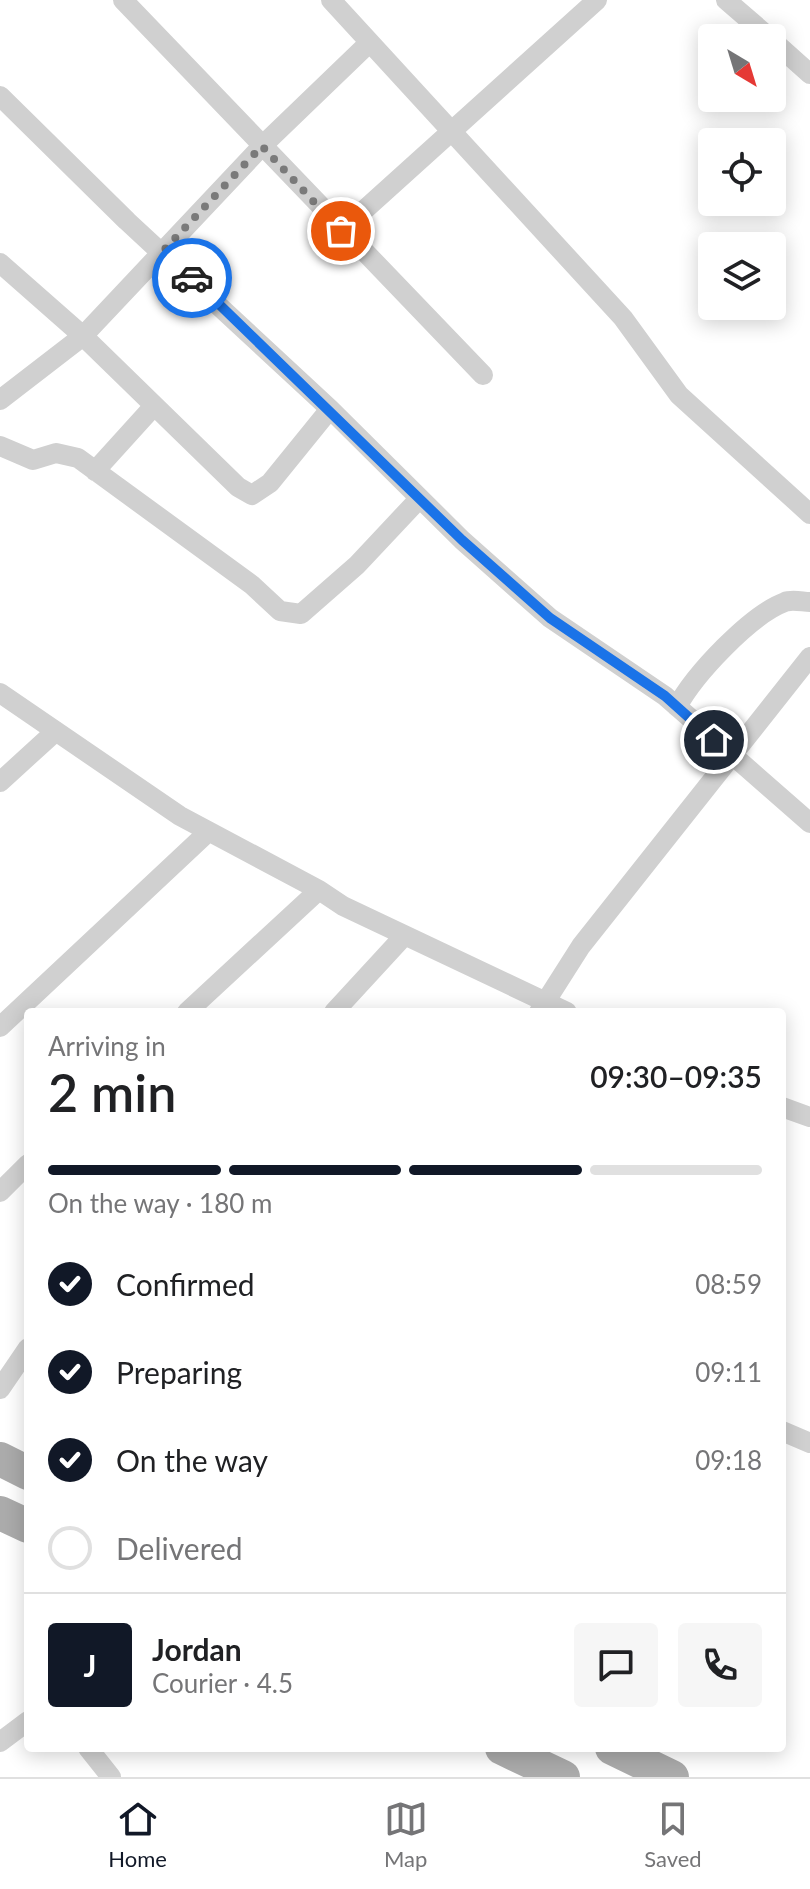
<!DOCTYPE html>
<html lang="en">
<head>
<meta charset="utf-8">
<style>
  :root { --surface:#fff; --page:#f6f6f6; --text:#202124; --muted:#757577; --line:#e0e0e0; --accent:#111827 }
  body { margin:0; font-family:Lato,sans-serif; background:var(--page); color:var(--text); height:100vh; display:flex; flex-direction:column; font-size:30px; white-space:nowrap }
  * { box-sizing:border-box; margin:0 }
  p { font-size:26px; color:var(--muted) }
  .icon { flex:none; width:44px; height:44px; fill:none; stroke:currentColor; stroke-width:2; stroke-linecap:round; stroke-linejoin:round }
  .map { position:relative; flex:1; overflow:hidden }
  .details { position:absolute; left:24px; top:1008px; width:762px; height:744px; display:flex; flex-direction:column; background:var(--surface); border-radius:8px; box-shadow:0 4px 20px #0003 }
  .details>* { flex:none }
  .needle { width:52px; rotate:142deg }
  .tools { position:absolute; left:698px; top:24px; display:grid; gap:16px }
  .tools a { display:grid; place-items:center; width:88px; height:88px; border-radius:8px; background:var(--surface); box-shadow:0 4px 20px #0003; font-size:40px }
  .pin { position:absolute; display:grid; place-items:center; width:68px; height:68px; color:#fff; margin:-34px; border:4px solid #fff; border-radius:50%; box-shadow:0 2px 8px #0007 }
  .courier { position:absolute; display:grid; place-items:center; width:80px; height:80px; margin:-40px; border:6px solid #1a73e8; border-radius:50%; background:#fff; color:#222; box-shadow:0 2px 10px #0007 }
  .summary em { font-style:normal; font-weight:600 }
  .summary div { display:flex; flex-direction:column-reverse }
  .summary { display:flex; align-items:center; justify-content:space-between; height:136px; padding:0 24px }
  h1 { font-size:52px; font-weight:600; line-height:60px }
  .bar { display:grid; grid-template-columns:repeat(4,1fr); gap:12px 8px; align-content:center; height:96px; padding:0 24px }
  .bar i { height:10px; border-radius:6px; background:var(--line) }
  .bar .current { background:var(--accent) }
  .bar p { grid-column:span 4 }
  .line { display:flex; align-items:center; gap:20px; padding:0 24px; border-top:2px solid var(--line) }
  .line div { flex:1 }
  .round { display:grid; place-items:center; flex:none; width:84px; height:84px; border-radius:8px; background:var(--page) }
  ol { padding:0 24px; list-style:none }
  li { display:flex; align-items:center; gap:24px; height:88px }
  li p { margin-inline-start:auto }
  li .icon { padding:8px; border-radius:50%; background:var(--accent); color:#fff; stroke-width:4 }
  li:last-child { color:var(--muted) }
  li i { width:44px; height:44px; border:4px solid var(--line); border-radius:50% }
  .menu { display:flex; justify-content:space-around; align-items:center; height:112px; border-top:2px solid var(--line); background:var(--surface); font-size:22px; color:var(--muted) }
  .menu a { display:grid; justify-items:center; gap:4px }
  .menu .current { color:var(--accent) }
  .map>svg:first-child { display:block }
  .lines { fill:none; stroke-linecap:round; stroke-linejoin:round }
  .minor { stroke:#d0d0d0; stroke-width:20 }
  .primary { stroke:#ababab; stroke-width:34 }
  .done { stroke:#7a7a7a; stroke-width:8; stroke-dasharray:0 14.4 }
  .route { stroke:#1a73e8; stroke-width:10 }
</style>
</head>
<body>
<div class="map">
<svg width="810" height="1777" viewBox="0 0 810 1777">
  <rect width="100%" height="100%" fill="#fff"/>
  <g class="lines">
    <path class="minor" d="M123,0l360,375
      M331,0l292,318 56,77 131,119
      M726,0l44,38
      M772,40l38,34
      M0,96l127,125 203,188 132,131 88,78 115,78 145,127
      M341,231l256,-231
      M0,263l83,73 155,151 14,8 18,-12 60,-74
      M0,400l83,-64 179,-190 107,-103
      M0,446l33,14 23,-7 22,5 174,127 28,26 21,3 56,-49 61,-65
      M95,471l58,-64
      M0,693l180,123 139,74 24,16 224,106
      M677,707c17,-32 73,-92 108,-105 7,-3 18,0 25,0
      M0,782l56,-51
      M187,1012l132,-122
      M334,1012l70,-76
      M539,1012l42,-66 229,-289
      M0,1027l207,-194
      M782,1107l28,10
      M0,1192l28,-28
      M0,1389l28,-41
      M782,1431l28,12
      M0,1742l28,-21
      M88,1748l23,29"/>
    <path class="primary" d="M0,1459l28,14
      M0,1513l28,13
      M502,1748l61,29
      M612,1748l60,29"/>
  </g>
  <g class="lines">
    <path class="done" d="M192,278l-29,-27 99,-105 79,85"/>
    <path class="route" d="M192,278l270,262 88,78 115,78 49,44"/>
  </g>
</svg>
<div class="tools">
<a><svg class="needle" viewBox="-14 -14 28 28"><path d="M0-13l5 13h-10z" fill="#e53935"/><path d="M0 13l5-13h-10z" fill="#757577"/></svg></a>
<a><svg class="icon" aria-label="locate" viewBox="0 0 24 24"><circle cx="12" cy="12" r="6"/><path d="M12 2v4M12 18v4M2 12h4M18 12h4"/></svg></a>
<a><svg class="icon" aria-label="layers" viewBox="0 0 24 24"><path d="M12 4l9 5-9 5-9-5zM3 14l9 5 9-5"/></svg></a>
</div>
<div class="pin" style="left:341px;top:231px;background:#ea580c"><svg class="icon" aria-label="bag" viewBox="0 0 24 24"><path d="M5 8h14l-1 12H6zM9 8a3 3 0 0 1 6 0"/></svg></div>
<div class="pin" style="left:714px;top:740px;background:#1f2937"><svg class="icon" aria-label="home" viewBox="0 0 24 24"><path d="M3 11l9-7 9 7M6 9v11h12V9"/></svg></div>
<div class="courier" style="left:192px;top:278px"><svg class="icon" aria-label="car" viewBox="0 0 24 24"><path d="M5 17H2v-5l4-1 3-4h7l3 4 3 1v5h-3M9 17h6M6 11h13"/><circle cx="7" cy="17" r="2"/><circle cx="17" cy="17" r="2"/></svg></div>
<section class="details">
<div class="summary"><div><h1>2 min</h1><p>Arriving in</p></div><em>09:30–09:35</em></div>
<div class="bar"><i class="current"></i><i class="current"></i><i class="current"></i><i></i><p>On the way · 180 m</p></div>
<ol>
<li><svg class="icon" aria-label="check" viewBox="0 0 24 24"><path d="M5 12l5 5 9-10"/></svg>Confirmed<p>08:59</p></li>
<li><svg class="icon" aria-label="check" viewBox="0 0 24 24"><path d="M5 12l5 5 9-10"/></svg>Preparing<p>09:11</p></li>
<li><svg class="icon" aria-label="check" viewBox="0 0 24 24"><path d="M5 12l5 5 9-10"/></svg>On the way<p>09:18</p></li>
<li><i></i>Delivered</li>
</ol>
<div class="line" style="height:144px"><b class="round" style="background:var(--accent);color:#fff">J</b><div><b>Jordan</b><p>Courier · 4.5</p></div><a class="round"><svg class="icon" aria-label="chat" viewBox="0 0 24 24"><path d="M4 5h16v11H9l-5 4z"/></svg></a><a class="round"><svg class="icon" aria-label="phone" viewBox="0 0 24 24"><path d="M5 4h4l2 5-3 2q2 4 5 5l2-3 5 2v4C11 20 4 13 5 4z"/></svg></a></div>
</section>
</div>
<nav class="menu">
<a class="current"><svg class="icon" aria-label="home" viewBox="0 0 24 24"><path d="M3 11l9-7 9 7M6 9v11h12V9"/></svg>Home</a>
<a><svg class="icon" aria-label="map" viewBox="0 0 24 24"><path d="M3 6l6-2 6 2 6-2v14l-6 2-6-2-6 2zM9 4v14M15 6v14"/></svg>Map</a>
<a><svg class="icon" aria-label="saved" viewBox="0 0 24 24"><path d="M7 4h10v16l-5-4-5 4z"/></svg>Saved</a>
</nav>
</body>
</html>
